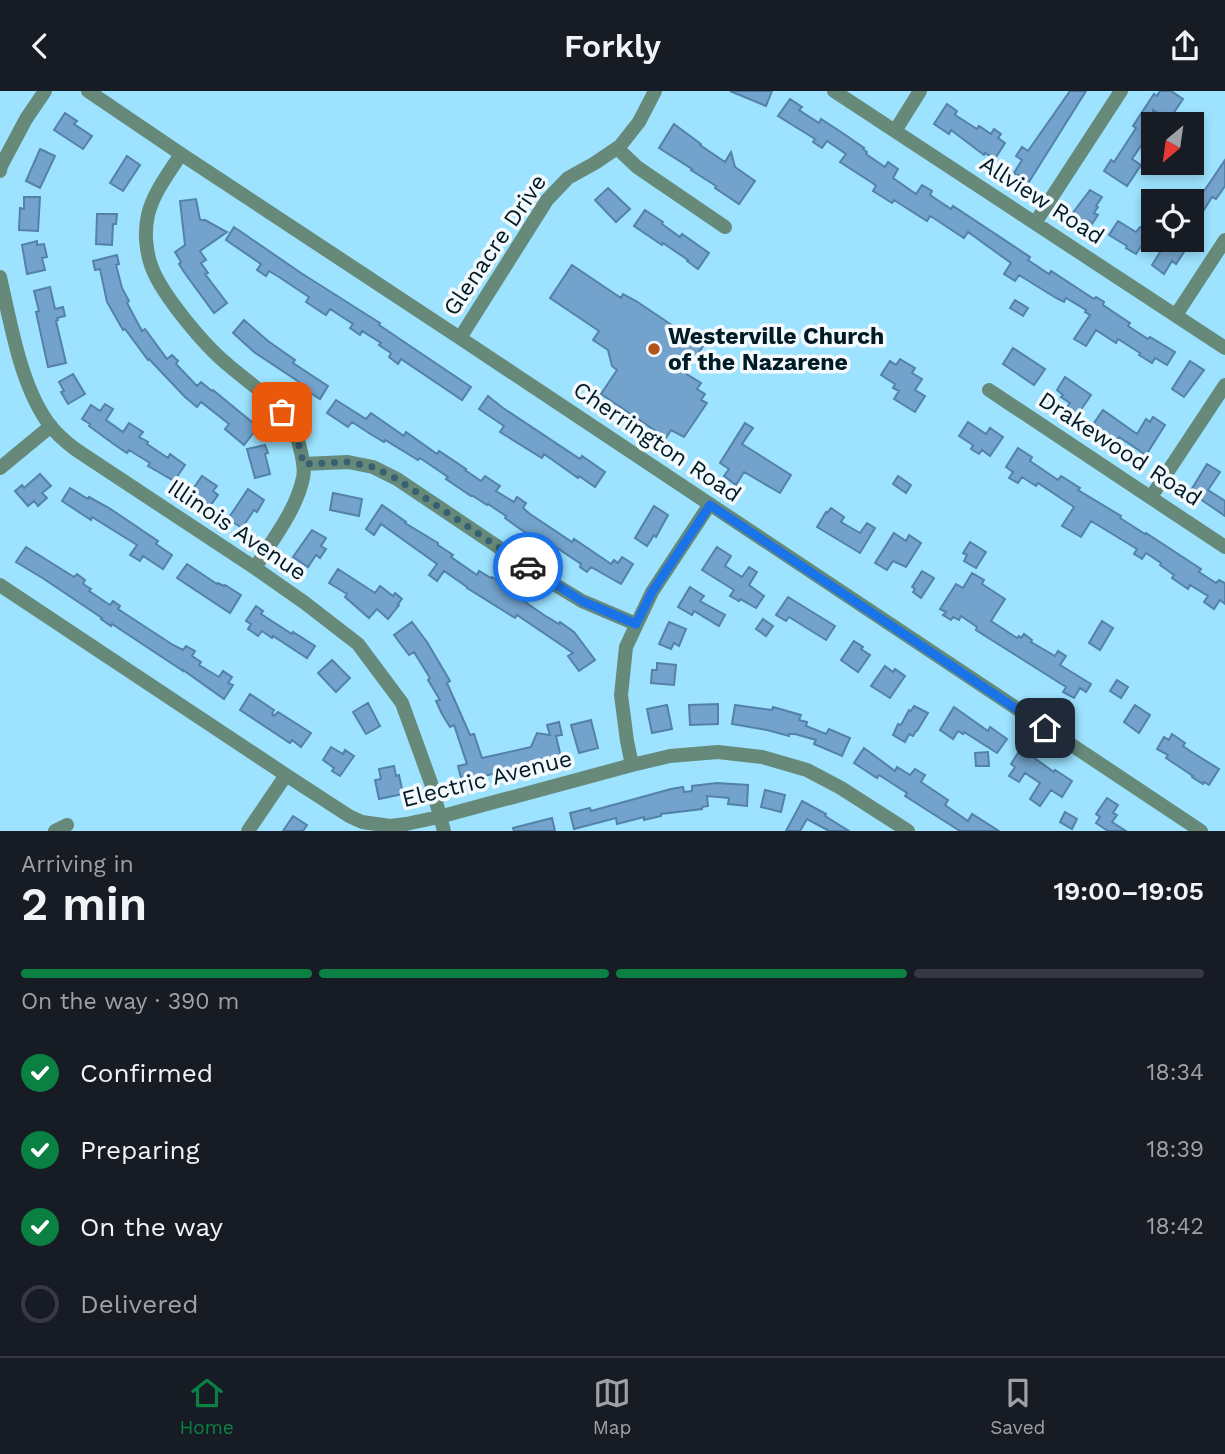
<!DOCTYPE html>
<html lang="en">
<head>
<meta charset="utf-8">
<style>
  :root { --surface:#171b24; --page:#242831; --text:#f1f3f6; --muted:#9ea1a6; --line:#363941; --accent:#0b8043 }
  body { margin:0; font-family:"Work Sans",sans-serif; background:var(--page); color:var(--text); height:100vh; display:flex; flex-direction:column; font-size:26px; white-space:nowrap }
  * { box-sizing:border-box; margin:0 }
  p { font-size:23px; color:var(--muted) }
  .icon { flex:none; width:38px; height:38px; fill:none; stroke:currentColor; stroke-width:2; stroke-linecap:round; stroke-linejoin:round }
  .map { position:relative; height:740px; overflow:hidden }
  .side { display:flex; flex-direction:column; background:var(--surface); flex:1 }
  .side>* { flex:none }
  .needle { width:46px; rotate:209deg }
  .tools { position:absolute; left:1141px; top:21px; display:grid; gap:14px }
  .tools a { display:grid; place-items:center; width:63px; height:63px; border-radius:0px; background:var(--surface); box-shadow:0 4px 10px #0003; font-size:35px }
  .pin { position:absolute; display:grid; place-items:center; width:60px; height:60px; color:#fff; margin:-30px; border-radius:14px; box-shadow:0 4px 10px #0006 }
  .courier { position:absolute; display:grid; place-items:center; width:70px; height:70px; margin:-35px; border:5px solid #1a73e8; border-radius:50%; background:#fff; color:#222; box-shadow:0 2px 9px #0007 }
  .summary em { font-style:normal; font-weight:600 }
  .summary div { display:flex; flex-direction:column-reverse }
  .summary { display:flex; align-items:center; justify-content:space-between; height:119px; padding:0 21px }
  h1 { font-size:46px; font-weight:600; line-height:52px }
  .bar { display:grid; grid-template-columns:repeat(4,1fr); gap:10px 7px; align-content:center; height:84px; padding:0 21px }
  .bar i { height:9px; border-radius:5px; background:var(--line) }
  .bar .active { background:var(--accent) }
  .bar p { grid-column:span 4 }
  ol { padding:0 21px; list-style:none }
  li { display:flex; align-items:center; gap:21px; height:77px }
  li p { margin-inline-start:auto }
  li .icon { padding:7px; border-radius:50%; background:var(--accent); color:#fff; stroke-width:4 }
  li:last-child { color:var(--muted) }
  li i { width:38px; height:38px; border:4px solid var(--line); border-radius:50% }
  header { display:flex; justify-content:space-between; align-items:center; height:91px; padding:0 21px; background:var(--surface); font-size:32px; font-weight:600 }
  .tab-bar { display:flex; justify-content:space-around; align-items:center; height:98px; border-top:2px solid var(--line); background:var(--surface); font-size:19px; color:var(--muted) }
  .tab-bar a { display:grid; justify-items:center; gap:4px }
  .tab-bar .active { color:var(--accent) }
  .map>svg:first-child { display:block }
  .building { fill:#73a3cc; stroke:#5381a9; stroke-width:2 }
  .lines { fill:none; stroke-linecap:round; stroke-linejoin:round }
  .minor { stroke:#668979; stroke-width:14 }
  .done { stroke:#376171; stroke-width:7; stroke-dasharray:0 12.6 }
  .route { stroke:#1a73e8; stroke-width:9 }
  .poi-dot { fill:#b5511b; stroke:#f3f9fc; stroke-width:2.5 }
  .labels { text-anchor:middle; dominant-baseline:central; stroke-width:7; stroke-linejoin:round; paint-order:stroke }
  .street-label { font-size:23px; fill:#001b25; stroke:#f3f9fc }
  .poi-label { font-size:23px; font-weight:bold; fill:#001b25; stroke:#f3f9fc; text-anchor:start }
</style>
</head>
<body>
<header><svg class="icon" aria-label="back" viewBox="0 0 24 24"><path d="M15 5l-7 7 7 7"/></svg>Forkly<svg class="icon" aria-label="share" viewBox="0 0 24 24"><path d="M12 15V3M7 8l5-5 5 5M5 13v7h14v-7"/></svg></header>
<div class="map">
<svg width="1225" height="740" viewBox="0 0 1225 740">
  <rect width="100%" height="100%" fill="#9de3ff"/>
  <path class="building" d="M730,0h42l-6,15z
    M1070,0h16l-57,91 -15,-9 8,-13 -6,-4 6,-9 6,4z
    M1160,0h11l12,8 -14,21 -16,-10v31l-6,-4 -15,22 9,6 -14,21 -23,-15 7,-11 3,2 13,-20 9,-14 -3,-2 21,-32 3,2z
    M790,8l12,8 -3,3 20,13 2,-4 23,15 20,14 -1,1 4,3 -1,2 19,13 3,-5 10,7 -5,9 23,16 6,-9 10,6 -2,4 21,14 2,-3 77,51 -2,3 21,14 2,-3 43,28 2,-2 8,5 -1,3 27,18 -2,3 20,13 2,-2 25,15 -8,13 -12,-7 -3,5 -13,-8 1,-2 -22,-14 -2,4 -20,-13 -10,16 -12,-7 16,-24 -5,-3 1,-2 -20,-12 -2,4 -8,-4 -37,-23 -4,6 -11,-7 7,-11 -43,-31 -4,6 -32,-21 -2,-1 -3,5 -33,-21 -2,3 -19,-12 3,-5 -2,-2 -34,-22 6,-8 -19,-13 -5,7 -9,-6 2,-3 -37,-23z
    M947,13l10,7 -2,4 22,14 2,-3 12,8 3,-5 7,5 -3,4 7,5 -10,16 -10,-6 -1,2 -33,-25 -2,4 -15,-10z
    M65,22l12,8 -3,3 18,12 -9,13 -29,-19z
    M674,33l27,20 -1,1 25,17 6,-10 4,15 20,14 -16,23 -24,-16 1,-2 -25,-16 1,-1 -33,-21z
    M40,58l15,7 -15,32 -14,-7z
    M127,65l13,9 -17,26 -13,-8z
    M1225,69v26l-9,13 -4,-2 -20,32v-28l4,2z
    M608,97l22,21 -14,13 -21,-22z
    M1090,99l12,7 -6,9 2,1 -4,6 4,2 -6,9 -3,-3 -2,3 -15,-10z
    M24,106h16l-2,34 -19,-1 1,-22 4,1z
    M196,108l4,21h5l22,12 -27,19 6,9 -5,3 7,10 -3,1 22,29 -13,10 -30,-41 -5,-8 2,-2 -6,-10 10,-7 -5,-44z
    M645,119l18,12 -1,2 18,13 2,-3 27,19 -11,16 -11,-8 1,-1 -25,-17 -1,2 -28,-19z
    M97,123h20l-1,10h-3l-1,21 -16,-1z
    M1118,130l18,11 4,-5 10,6 -14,21 -10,-6 1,-2 -18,-11z
    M234,136l67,46 79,50 -1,2 92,62 -9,13 -61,-41 -3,5 -9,-7 2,-4 -12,-8 2,-2 -19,-12 -2,4 -10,-7 3,-4 -23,-15 -4,6 -20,-13 3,-5 -30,-20 -10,-6 -3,5 -9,-6 4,-6 -35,-24z
    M37,150v4l7,-1 3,13 -5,1 3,12 -18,4 -5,-29z
    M1167,150l17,11 -8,12 -4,-3 -8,13 -12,-9z
    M117,164l2,9 -3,1 6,23 7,13 -2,2 15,28 3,-2 22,30 5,-4 6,6 -2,3 21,22 4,-4 11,9 1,-1 45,37 -14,18 -19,-16 4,-5 -28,-22 -4,5 -12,-10 -36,-38 -1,1 -23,-31 -2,1 -16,-28 -7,-33 -5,1 -2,-9z
    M572,174l49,33 2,-4 13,7 67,45 -18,27 16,10 -4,6 8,5 -4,6 6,3 -23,34 -13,-7 -5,8 -65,-44 16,-24 -5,-4 -4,-16 -15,-10 6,-9 -49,-33z
    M50,196l5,22 8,-2 2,9 -8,2 1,2 -2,1 10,42 -18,4 -12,-55 3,-1 -5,-20z
    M1015,209l13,8 -5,8 -13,-8z
    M244,229l24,21 27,19 -2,3 35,23 -8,13 -22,-14 1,-3 -45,-30 -21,-19z
    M1013,257l32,21 -11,16 -31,-21z
    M900,268l15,9 -3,5 10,6 -7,11 10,6 -10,16 -21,-13 5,-8 -6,-3 2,-4 -14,-9 9,-14 6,4z
    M1190,270l14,9 -20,27 -12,-8z
    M73,283l12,20 -17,10 -7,-12 3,-1 -5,-9z
    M1065,286l26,18 -15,22 -11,-7 5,-7 -9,-6 2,-2 -6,-5z
    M488,305l15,12 77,51 2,-3 23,16 -10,15 -16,-11 -1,2 -34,-24 -2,4 -42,-26 4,-6 -25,-17z
    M336,309l30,19 5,-6 33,23 2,-4 31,22 2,-3 27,18 -1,1 16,11 4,-5 15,10 -4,5 18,11 3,-5 9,6 -3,5 7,6 42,28 2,-3 37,25 3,-4 4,3 4,-6 11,7 -12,20 -30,-17 -4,5 -7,-5 1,-3 -27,-18 -2,2 -32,-19 -15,-11 1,-2 -18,-12 -1,1 -14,-9h-2l-25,-17 2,-2 -28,-19 -2,2 -33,-20 -1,2 -12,-7 -20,-13 -4,5 -21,-14z
    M105,313l8,5 -7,11 17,12 6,-9 14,9 -4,5 9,5 -1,2 21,14 2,-4 15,11 -11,16 -26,-15 2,-3 -21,-13 -2,3 -12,-8 -26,-19 1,-2 -8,-5 9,-14 9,6z
    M1103,319l34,24 9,-15 4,3 3,-5 12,8 -19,30 -27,-18 -4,5 -23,-16z
    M968,331l18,12 4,-6 13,9 -13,19 -8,-6 -3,4 -8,-5 2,-4 -14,-9z
    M745,332l8,5 -11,16 49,31 -11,18 -36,-21 -8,13 -12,-9 5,-7 -9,-6z
    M265,354l3,8 -3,1 5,20 -15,4 -8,-29z
    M1018,357l14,9 -2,4 28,19 3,-4 19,12 -2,2 43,26 -1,2 25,16 1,-1 55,36 -2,3 17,11 3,-3 6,3v21l-5,-4 -6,9 -10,-7 4,-6 -18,-11 -2,4 -16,-11 2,-3 -14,-10 1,-2 -15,-10 -4,6 -8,-5 3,-5 -46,-28 -10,16 -19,-11 12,-19 -36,-24 -2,3 -14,-9 -4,6 -9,-5 4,-6 -7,-5z
    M1207,373l13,8 -12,18 17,11v15l-35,-24z
    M40,383l11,12 -9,7 5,5 -9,8 -4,-5 -6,5 -13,-15 7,-6 2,3z
    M202,385l15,10 -4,5 5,4 -8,11 -19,-14z
    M898,385l13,9 -5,8 -13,-9z
    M70,397l18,11 1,-2 20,11 49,33 -2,3 16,11 -9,14 -20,-13 -3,5 -10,-6 7,-10 -45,-28 -1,3 -29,-19z
    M248,398l16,11 -7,12 -3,-2 -12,18 -14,-9z
    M333,402l29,6 -3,17 -29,-6z
    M382,414l24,17 -1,1 33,20v2l15,10 -2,2 26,18 2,-4 12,7 1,-1 11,7 -1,2 42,29 15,9 1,-2 14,10 21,28 -16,11 -11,-15 5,-3 -56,-38 -2,3 -48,-30v-1l-23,-16 -7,10 -8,-6 8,-11 -56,-40 -7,11 -8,-6z
    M654,415l14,9 -12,22 -2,-2 -7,11 -12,-8z
    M831,417l13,9 -3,5 19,11 7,-10 8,5 -15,25 -43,-26 9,-15 1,1z
    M312,439l14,8 -5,8 5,3 -6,9 -4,-3 -8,12 -15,-10z
    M894,442l12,8 3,-6 12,8 -15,24 -13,-6 -6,9 -12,-7z
    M970,451l16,10 -10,16 -12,-7 3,-6 -4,-2z
    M26,456l48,30 3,-3 8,6 -2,4 8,5 -2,2 21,14 3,-4 7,5 -2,3 55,36 10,5 3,-4 9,5 -3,5 9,6 -2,3 20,12 4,-6 9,6 -4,6 5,2 -9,14 -41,-29v1l-71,-47 -1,2 -10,-7 1,-1 -58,-39 -28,-17z
    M717,456l14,9 -6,10 17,11 7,-10 8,5 -8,13 15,11 -8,12 -16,-9 -1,2 -9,-5 4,-6 -32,-20z
    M187,473l30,20 1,-1 6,3 1,-1 16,10 -11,18 -53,-35z
    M338,478l37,24 5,-7 13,10 2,-3 7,6 -4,5 1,1 -11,14 -11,-10 -8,9 -24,-21 2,-3 -18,-11z
    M922,480l12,7 -13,20 -8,-6 2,-3 -3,-2z
    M972,482l12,7 -2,4 23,15 -14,22 26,17 2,-2 2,2 3,-4 8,6 -1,2 24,14 3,-5 8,5 -6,9 31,19 -5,8 -6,-4 -6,10 -11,-6 3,-5 -90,-57 1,-3 -16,-11 -2,4 -6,-3 -2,3 -8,-5 3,-3 -6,-3 16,-25 7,4z
    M690,496l14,9 -4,5 25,14 -6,11 -25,-15 -2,4 -14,-8z
    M788,506l47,29 -9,14 -37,-23 -3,4 -10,-6z
    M256,515l7,5 -2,3 31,20 1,-2 22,14 -8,12 -34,-22 -1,2 -10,-7 -4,5 -10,-7 3,-5 -5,-3z
    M763,528l10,7 -7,10 -10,-7z
    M1102,530l11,7 -13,22 -11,-7z
    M412,531l15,20 23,39 -3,2 23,52 4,-1 8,24 49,-11 6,-14 13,2 -3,-10 12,-3 3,13 -6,1 5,21 -15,3v2l-24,4 -60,16 -4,-16 9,-2 -13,-39 -4,2 -8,-13 -6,-13 4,-1 -12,-20 2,-2 -16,-26 -5,3 -15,-20z
    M669,531l17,7 -7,17 -5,-3 -3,6 -12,-5z
    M854,550l9,6 -2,2 9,6 -12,17 -17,-12z
    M332,569l18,18 -14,14 -18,-19z
    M657,572l19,2 -2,20 -23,-2 1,-13h5z
    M885,575l8,6 2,-3 10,7 -15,22 -19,-12z
    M1117,589l11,7 -7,11 -11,-7z
    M250,603l24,16 -2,4 2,2 4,-4 33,21 -10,14 -9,-7 -2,3 -50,-33z
    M368,612l12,23 -14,8 -13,-22z
    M718,613v20l-28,1 -1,-20z
    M667,614l5,24 -20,4 -5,-24z
    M735,614l37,5 1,-3 28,8 -2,5 8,2 -1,4 20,8 3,-5 21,9 -8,18 -28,-12 2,-4 -21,-6h-6v2l-22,-6 -35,-6z
    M1135,614l15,10 -11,18 -15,-11z
    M914,615l14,7 -11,18h-1l-3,5 -4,-2 -4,8 -12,-7 5,-11 3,1 8,-15 2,1z
    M954,616l34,24 2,-4 17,12 -10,14 -33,-21 -1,2 -5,-3 -5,8 -13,-9z
    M591,629l7,28 -19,5 -8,-28z
    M1172,643l13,9 -2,3 7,5 29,18 -10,16 -5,-3 -1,2 -11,-7 1,-1 -27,-18 2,-3 -11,-6 7,-12 5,3z
    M331,656l12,7 2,-4 9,6 -14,20 -8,-5 2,-3 -11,-8z
    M864,657l31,23 2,-4 13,8 5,-6 10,6 -4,7 27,18 -3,5 23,16 4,-7 27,17h-39l-55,-35 2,-3 -28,-18 -2,3 -23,-15z
    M1020,659l9,6 1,-1 24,17 1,-2 17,11 -10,16 -11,-7 -11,16 -10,-7 10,-16 -15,-10 -6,9 -10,-6 6,-9 -4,-3z
    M988,661l1,14h-13l-1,-13z
    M394,675l2,10 3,-1 4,19 -24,5 -4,-19 6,-1 -2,-10z
    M717,692l31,2 -1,21 -19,-2 1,-6 -22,-2 1,10 -6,1v2l-41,5v2l-17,4v-3l-27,7 -1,-6 -42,11 -4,-16 20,-5 1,3 80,-22 12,-2 1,5 8,-1v-5z
    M765,699l20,5 -4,17 -20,-5z
    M1107,707l11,7 -5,8 4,2 -5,7 14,9h-18l-12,-8 4,-6 -4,-3z
    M802,710l24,13 -1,2 24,15h-20l-22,-12 -7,12h-14z
    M1065,721l12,7 -5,10 -12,-7z
    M293,725l14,9 -4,6h-20z
    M552,727l3,13h-41l-1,-3z"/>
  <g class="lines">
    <path class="minor" d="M88,0l93,63 279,184 741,493
      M834,0l391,257
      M895,40l25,-40
      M617,57l20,19 88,60
      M181,63c-12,19 -28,39 -33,61 -4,17 -2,37 4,53 11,28 52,77 75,96 31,27 66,45 74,88 2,9 4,18 2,26 -7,33 -31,62 -48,90
      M0,80l1,-5 25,-47 19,-28
      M1035,132l86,-132
      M0,186c11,47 21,113 52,151 9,10 18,18 29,25l174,115 50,35 53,41 44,59 29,80 13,48
      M1176,224l49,-75
      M460,247l87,-138 21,-22 27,-15 25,-17 19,-24 16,-31
      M989,299l236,157
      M303,373l45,-2 25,5 24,12 152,102 33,20 54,23
      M0,377l51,-42
      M1151,406l74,-112
      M0,494l286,190 63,41 13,6 28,4 16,-2 33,-7 193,-52 38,-9 48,-4 44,5 45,13 34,18 67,43
      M632,674l-5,-24 -6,-46 5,-48 26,-55 58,-88
      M55,740l12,-6
      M248,740l38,-56"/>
  </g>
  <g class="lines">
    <path class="done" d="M282,321c12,16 18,32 21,52l45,-2 25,5 24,12 131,88"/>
    <path class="route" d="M528,476l54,34 54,23 16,-32 58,-87 335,223"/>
  </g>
  <circle class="poi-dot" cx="654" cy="258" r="7"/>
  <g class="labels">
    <g class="street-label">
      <text transform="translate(1042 109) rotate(33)">Allview Road</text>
      <text transform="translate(495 154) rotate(-56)">Glenacre Drive</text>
      <text transform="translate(657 351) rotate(34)">Cherrington Road</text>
      <text transform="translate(1120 358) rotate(33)">Drakewood Road</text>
      <text transform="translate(237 439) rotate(34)">Illinois Avenue</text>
      <text transform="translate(487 688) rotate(-14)">Electric Avenue</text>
    </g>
    <g class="poi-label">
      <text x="668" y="245">Westerville Church<tspan x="668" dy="26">of the Nazarene</tspan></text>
    </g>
  </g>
</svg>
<div class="tools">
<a><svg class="needle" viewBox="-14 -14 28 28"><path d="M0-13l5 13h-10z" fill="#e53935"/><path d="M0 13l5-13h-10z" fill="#9ea1a6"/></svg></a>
<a><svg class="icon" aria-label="locate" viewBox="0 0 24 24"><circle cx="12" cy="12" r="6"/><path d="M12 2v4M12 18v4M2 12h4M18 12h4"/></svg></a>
</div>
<div class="pin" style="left:282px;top:321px;background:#ea580c"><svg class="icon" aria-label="bag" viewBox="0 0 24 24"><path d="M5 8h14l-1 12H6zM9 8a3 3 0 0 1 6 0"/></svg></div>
<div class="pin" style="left:1045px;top:637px;background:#1f2937"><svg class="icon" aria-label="home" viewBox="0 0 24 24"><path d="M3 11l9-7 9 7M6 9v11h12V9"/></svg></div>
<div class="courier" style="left:528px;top:476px"><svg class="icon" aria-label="car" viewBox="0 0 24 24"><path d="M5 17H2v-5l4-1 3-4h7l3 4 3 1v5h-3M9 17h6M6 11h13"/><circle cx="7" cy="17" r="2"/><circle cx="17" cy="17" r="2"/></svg></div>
</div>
<section class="side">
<div class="summary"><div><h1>2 min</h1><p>Arriving in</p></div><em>19:00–19:05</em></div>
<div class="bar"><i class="active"></i><i class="active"></i><i class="active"></i><i></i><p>On the way · 390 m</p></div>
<ol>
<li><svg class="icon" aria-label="check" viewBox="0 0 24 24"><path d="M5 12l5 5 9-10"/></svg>Confirmed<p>18:34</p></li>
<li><svg class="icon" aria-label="check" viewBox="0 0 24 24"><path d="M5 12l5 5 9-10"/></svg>Preparing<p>18:39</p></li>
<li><svg class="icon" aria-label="check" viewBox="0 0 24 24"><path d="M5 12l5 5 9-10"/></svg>On the way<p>18:42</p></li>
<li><i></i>Delivered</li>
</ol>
</section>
<nav class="tab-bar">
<a class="active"><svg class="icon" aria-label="home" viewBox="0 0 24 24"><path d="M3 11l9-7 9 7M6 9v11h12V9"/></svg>Home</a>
<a><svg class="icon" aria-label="map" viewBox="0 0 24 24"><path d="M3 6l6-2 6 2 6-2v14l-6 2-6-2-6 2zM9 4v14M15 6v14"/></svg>Map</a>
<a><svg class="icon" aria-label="saved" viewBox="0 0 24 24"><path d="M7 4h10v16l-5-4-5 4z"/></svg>Saved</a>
</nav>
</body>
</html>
